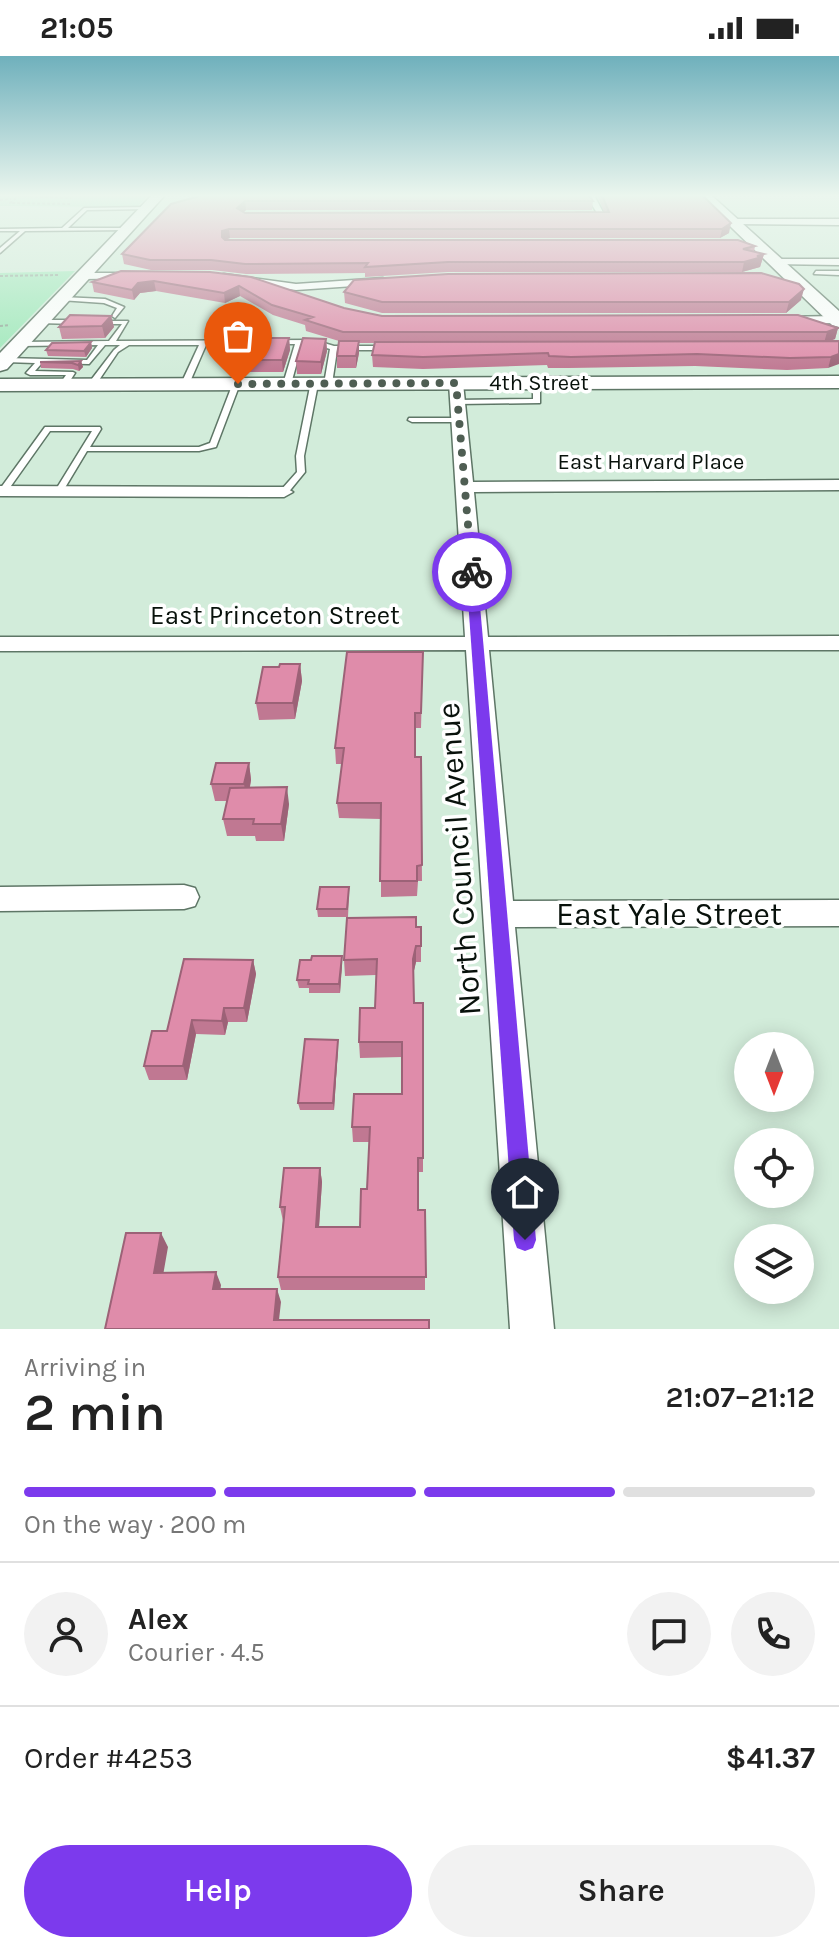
<!DOCTYPE html>
<html lang="en">
<head>
<meta charset="utf-8">
<style>
  :root { --surface:#fff; --page:#f2f2f2; --text:#222; --muted:#767676; --line:#e0e0e0; --accent:#7c3aed }
  body { margin:0; font-family:Karla,sans-serif; background:var(--page); color:var(--text); height:100vh; display:flex; flex-direction:column; font-size:30px; white-space:nowrap }
  * { box-sizing:border-box; margin:0 }
  p { font-size:26px; color:var(--muted) }
  .icon { flex:none; width:44px; height:44px; fill:none; stroke:currentColor; stroke-width:2; stroke-linecap:round; stroke-linejoin:round }
  .map { position:relative; height:1273px; overflow:hidden }
  .side { display:flex; flex-direction:column; background:var(--surface); flex:1 }
  .side>* { flex:none }
  .needle { width:52px; rotate:180deg }
  .fabs { position:absolute; left:734px; top:976px; display:grid; gap:16px }
  .fabs a { display:grid; place-items:center; width:80px; height:80px; border-radius:50%; background:var(--surface); box-shadow:0 4px 20px #0003; font-size:40px }
  .pin { position:absolute; display:grid; place-items:center; width:68px; height:68px; color:#fff; margin:-82px -34px; border-radius:50% 50% 50% 0; rotate:-45deg; box-shadow:0 0 8px #0007 }
  .pin .icon { rotate:45deg }
  .courier { position:absolute; display:grid; place-items:center; width:80px; height:80px; margin:-40px; border:6px solid #7c3aed; border-radius:50%; background:#fff; color:#222; box-shadow:0 2px 10px #0007 }
  .head em { font-style:normal; font-weight:600 }
  .head div { display:flex; flex-direction:column-reverse }
  .head { display:flex; align-items:center; justify-content:space-between; height:136px; padding:0 24px }
  h1 { font-size:52px; font-weight:600; line-height:60px }
  .bar { display:grid; grid-template-columns:repeat(4,1fr); gap:12px 8px; align-content:center; height:96px; padding:0 24px }
  .bar i { height:10px; border-radius:6px; background:var(--line) }
  .bar .current { background:var(--accent) }
  .bar p { grid-column:span 4 }
  .line { display:flex; align-items:center; gap:20px; padding:0 24px; border-top:2px solid var(--line) }
  .line div { flex:1 }
  .round { display:grid; place-items:center; flex:none; width:84px; height:84px; border-radius:42px; background:var(--page) }
  .action { display:flex; gap:16px; margin-top:auto; padding:16px 24px }
  .action a { flex:1; height:92px; border-radius:48px; background:var(--accent); color:#fff; font-size:32px; font-weight:600; line-height:92px; text-align:center }
  .action a+a { background:var(--page); color:var(--text) }
  .status { display:flex; justify-content:space-between; align-items:center; height:56px; padding:0 40px; background:var(--surface); direction:ltr }
  .status svg { height:22px; fill:currentColor }
  .map>svg:first-child { display:block }
  .green { fill:#9fe8ba }
  .lines { fill:none; stroke-linecap:round; stroke-linejoin:round }
  .lane-casing { stroke:#5e7666; stroke-width:3 }
  .street-casing { stroke:#5e7666; stroke-width:3 }
  .secondary-casing { stroke:#5e7666; stroke-width:3 }
  .path { stroke:#94a99b; stroke-width:2; stroke-dasharray:3 2; stroke-linecap:butt }
  .lane { fill:#fff; fill-rule:evenodd }
  .street { fill:#fff; fill-rule:evenodd }
  .secondary { fill:#fff; fill-rule:evenodd }
  .wall { fill:#c07892 }
  .shaded-wall { fill:#9c6277 }
  .building { fill:#df8caa; stroke:#9c6277; stroke-width:2 }
  .route { fill:#7c3aed }
  .done { stroke:#4f5e53; stroke-width:8; stroke-dasharray:0 14.4 }
  .labels { text-anchor:middle; dominant-baseline:central; stroke-width:7; stroke-linejoin:round; paint-order:stroke }
  .far-street-label { font-size:22px; fill:#08110b; stroke:#fff }
  .street-label { font-size:26px; fill:#08110b; stroke:#fff }
  .near-street-label { font-size:32px; fill:#08110b; stroke:#fff }
</style>
</head>
<body>
<div class="status"><b>21:05</b><svg viewBox="0 0 49 12"><path d="M0 12V9h3v3zM5 12V6h3v6zM10 12V3h3v9zM15 12V0h3v12zM26 1h20v11H26zM47 4h2v5h-2z"/></svg></div>
<div class="map">
<svg width="839" height="1273" viewBox="0 0 839 1273">
  <rect width="100%" height="100%" fill="#d2ecda"/>
  <path class="green" d="M0,139h149l-12,12 -137,-1z
    M75,215l-75,77v-75z"/>
  <g class="lines">
    <g class="lane-casing">
      <path id="lane" d="M147,151l2,2 -62,1 -19,18h59l2,2 -104,1 -25,22v-5l20,-17h-20v-2l62,-1 22,-20z
        M816,215h23v4l-25,-1z
        M62,241l43,2 19,8 -9,11 -3,-2 5,-8 -13,-5 -44,-3z
        M40,264h37l3,2 -3,2 -39,-1v-2z
        M97,265h31l-12,20 198,-1 20,6h53l3,2 -3,2h-50l-5,34 -4,2 -4,-2 6,-35 -16,-5h-12l-11,40 -4,2 -4,-2 12,-40h-40l-39,103 -17,4h-112l-24,40 -4,3 -4,-3 37,-60h-42l-44,62h-6v-4l45,-62h55l1,2 -11,18h109l11,-4 38,-99 -42,1 -17,39 -4,2 -4,-2 18,-39h-70l-11,7 -23,34h-3l-4,-2 26,-34 6,-5h-15l-16,19 -47,-1 -7,8 38,1 2,1 -9,14h-3l-4,-2 7,-10h-36l-4,-2 9,-10 -30,-1 -3,-2 3,-2 82,2 11,-15 -78,1 -3,-2 3,-2 89,-1 13,-17h-23l-3,-2z
        M533,325l7,2v20l-83,1 -4,-2 4,-2 76,-1z
        M311,326l7,2 -14,72 1,16 -18,22h-6v-4l16,-18 -1,-16z
        M409,362h50l4,2 -4,2h-47l-4,-2z"/>
    </g>
    <g class="street-casing">
      <path id="street" d="M586,139h8l12,23h-33l3,-5h21z
        M734,163h105v6l-108,-1z
        M776,203h63v6l-67,-1 -1,-2z
        M140,217l6,3 -2,2 -61,1 -6,-3 6,-3z
        M224,218l72,10 87,-6 6,3 -6,3 -87,6 -76,-11v-4z
        M777,261l61,-1 1,7 -58,1 -4,-1z
        M456,323l7,4 10,99 366,-2v10l-365,2 14,145 351,-1v14h-350l24,251 326,-1v26l-324,1 39,402h-44l-44,-679 -466,1v-14h465l-16,-254z
        M0,430l284,1 9,5 -9,5 -284,-1z
        M184,829l11,3 4,9 -4,9 -11,3 -184,2v-24z"/>
    </g>
    <g class="secondary-casing">
      <path id="secondary" d="M152,139h13l-158,174 -7,2v-18z
        M698,139h13l128,116v16l-7,-2z
        M839,320v12l-839,3v-12z"/>
    </g>
    <path class="path" d="M20,139l-10,8 60,1
      M20,140l51,2
      M0,144l11,-1
      M0,220l58,-1
      M0,270l10,-1"/>
    <use href="#lane" class="lane"/>
    <use href="#street" class="street"/>
    <use href="#secondary" class="secondary"/>
  </g>
  <path class="wall" d="M203,139l390,6 -1,9h-346l-2,2 1,1 359,-1 -7,-17h105l27,38 -9,5h-490l-5,2 530,6 -1,6 10,2 -4,13 -18,5h-294l-83,5v-4l-119,1 -34,-4h-61l-27,-6 -2,-10z
    M210,216l134,36 38,8 456,12 -3,11 -7,2h11l-11,27 -41,2 -92,-4 -126,2h-21l-1,-3 -124,4 -50,-2 -1,-12 2,-12h-15v10l-3,15h-19v-12l2,-15 -33,-10 -1,-6 -32,-10 -33,-19 -15,7 -69,-12 -16,2 -6,7 -40,-8 -2,-10z
    M344,236l457,8 -15,13h-404l-37,-10z
    M111,260l3,11 -9,11 -43,1 -3,-12z
    M289,282l1,12 -7,22h-35l-2,-12z
    M326,283l1,12 -6,23h-24l-1,-13z
    M91,286l1,6 -6,9 -38,-1 -2,-6z
    M81,305l2,6 -4,4 -6,-2 -32,-1 -1,-6z
    M423,596l-2,76h-6v29h6l1,124h-4l-1,15 -36,1v-78l-42,-1 -2,-15 5,-39h-6l-1,-16z
    M300,608l2,17 -7,38 -36,1 -3,-17 23,-36z
    M249,707l2,17 -1,7 39,17 -5,37h-28l-1,-5h-28l-4,-17 4,-18h-12l-4,-17z
    M349,840l-1,21h-30l-1,-8z
    M416,871h5v35h-5l-3,12 1,29h9v169h-5v38h7v80h-144l-3,-13 5,-56 -3,-14 40,-39 2,14 -3,45h41l7,-38 2,-47h-16l-1,-15 50,-33v-37l-42,1 -1,-16 16,-34 1,-33 -31,1 -1,-16z
    M342,900v8l-2,29h-31v-5h-10l-2,-8 14,-20z
    M253,904l3,14 -9,48h-19l-3,13 -29,-1 -9,46h-38l-5,-14 23,-35z
    M338,992l-4,62h-34l-2,-7z"/>
  <path class="shaded-wall" d="M245,145l1,9 -8,7 -1,-9z
    M731,167l-2,10 -9,5 2,-9z
    M229,173l1,9 -6,2 -2,-3v-6z
    M764,198l-4,13 -18,5 2,-10z
    M154,225l2,10 -16,2 -6,7 -2,-10 6,-7z
    M239,230l1,10 -15,7 -1,-10z
    M804,233l-3,11 -15,13 3,-11z
    M111,260l3,11 -9,11 -3,-12z
    M838,272l-3,11 -11,4 3,-11z
    M289,282l1,12 -7,22 -1,-12z
    M326,283l1,12 -6,23v-12z
    M359,285v12l-3,15v-12z
    M91,286l1,6 -6,9 -2,-6z
    M839,298v10l-11,4 3,-11z
    M81,305l2,6 -4,4 -1,-6z
    M300,608l2,17 -7,38 -2,-16z
    M249,707l2,17 -4,21 -3,-17z
    M287,731l2,17 -5,37 -3,-17z
    M416,890v16l-3,13v-16z
    M342,900v8l-2,29 -1,-9z
    M253,904l3,14 -9,48 -3,-14z
    M224,952l4,14 -3,13 -3,-14z
    M192,964l4,14 -9,46 -4,-14z
    M338,984v8l-4,62 -1,-7z
    M320,1112l2,14 -4,59 -2,-14z
    M161,1177l7,14 -7,40 -7,-14z
    M216,1216l5,13 -2,17 -6,-13z
    M277,1233l4,13 -3,27 -4,-9z"/>
  <path class="building" d="M203,139h386l4,6h-348l-8,7 8,5 364,-1 -7,-17h100l29,28 -9,6h-493l-7,2v6l3,3h513l17,6 -12,3 21,5 -7,2 5,1 -18,5h-296l-83,5 3,-4 -123,1 -34,-4h-61l-28,-6 49,-50z
    M121,215l89,1 41,5 93,31 38,8 416,-1 40,13 -11,4h-484l-38,-12 8,-3 -41,-12 -33,-19 -15,7 -70,-12 -16,2 -6,7 -40,-8z
    M761,217l38,11 5,5 -15,13h-407l-38,-10 10,-12 94,-6z
    M70,259l41,1 -9,10 -43,1z
    M255,282h34l-7,22h-36z
    M303,282l23,1 -5,23 -25,-1z
    M339,285h20l-3,15h-19z
    M839,285v13l-8,3 -41,1 -93,-4 -126,3 -22,-1 -1,-3 -125,4 -51,-2 3,-13z
    M91,286l-7,9 -38,-1 6,-7z
    M81,305l-3,4 -6,-2 -32,-1z
    M347,596h76l-2,61h-6v44h6l1,108 -5,1v15h-37l1,-78h-44l7,-55h-9z
    M280,608h20l-7,39h-37l7,-36h16z
    M216,707h33l-5,21h-33z
    M287,731l-6,37h-28l1,-5h-31l7,-31z
    M320,831h29l-2,22h-30z
    M416,861v10h5v19h-5l-3,13 1,44h9v155h-5v52h7l1,67h-148l7,-70h-5l4,-39h36l-4,59h44l1,-38h6l3,-62h-18l2,-33h48v-52h-43l1,-34h15l2,-49 -33,1 3,-42z
    M312,900h30l-3,28h-31l1,-4h-12l3,-20h11z
    M184,903l69,1 -9,48h-20l-2,13 -30,-1 -9,46h-39l8,-35h15z
    M305,983l33,1 -5,63h-35z
    M126,1177h35l-7,40 62,-1 -3,17h64l-3,31h155v9h-324z"/>
  <linearGradient id="sky" x2="0" y2="1"><stop stop-color="#6fb0bc"/><stop offset="0.44" stop-color="#ebf6ee"/><stop offset="1" stop-color="#ebf6ee" stop-opacity="0"/></linearGradient>
  <rect width="839" height="317" fill="url(#sky)"/>
  <path class="route" d="M472,512l5,4 59,668 -3,8 -8,3 -8,-3 -3,-8 -48,-668z"/>
  <g class="lines">
    <path class="done" d="M238,328l218,-1 16,189"/>
  </g>
  <g class="labels">
    <g class="far-street-label">
      <text x="539" y="327">4th Street</text>
      <text x="651" y="406">East Harvard Place</text>
    </g>
    <g class="street-label">
      <text x="275" y="559">East Princeton Street</text>
    </g>
    <g class="near-street-label">
      <text transform="translate(459 803) rotate(-94)">North Council Avenue</text>
      <text x="669" y="858">East Yale Street</text>
    </g>
  </g>
</svg>
<div class="fabs">
<a><svg class="needle" viewBox="-14 -14 28 28"><path d="M0-13l5 13h-10z" fill="#e53935"/><path d="M0 13l5-13h-10z" fill="#767676"/></svg></a>
<a><svg class="icon" aria-label="locate" viewBox="0 0 24 24"><circle cx="12" cy="12" r="6"/><path d="M12 2v4M12 18v4M2 12h4M18 12h4"/></svg></a>
<a><svg class="icon" aria-label="layers" viewBox="0 0 24 24"><path d="M12 4l9 5-9 5-9-5zM3 14l9 5 9-5"/></svg></a>
</div>
<div class="pin" style="left:238px;top:328px;background:#ea580c"><svg class="icon" aria-label="bag" viewBox="0 0 24 24"><path d="M5 8h14l-1 12H6zM9 8a3 3 0 0 1 6 0"/></svg></div>
<div class="pin" style="left:525px;top:1184px;background:#1f2937"><svg class="icon" aria-label="home" viewBox="0 0 24 24"><path d="M3 11l9-7 9 7M6 9v11h12V9"/></svg></div>
<div class="courier" style="left:472px;top:516px"><svg class="icon" aria-label="bike" viewBox="0 0 24 24"><circle cx="6" cy="16" r="4"/><circle cx="18" cy="16" r="4"/><path d="M6 16l4-8h5l3 8M10 8l3 8H6M13 5h3"/></svg></div>
</div>
<section class="side">
<div class="head"><div><h1>2 min</h1><p>Arriving in</p></div><em>21:07–21:12</em></div>
<div class="bar"><i class="current"></i><i class="current"></i><i class="current"></i><i></i><p>On the way · 200 m</p></div>
<div class="line" style="height:144px"><a class="round"><svg class="icon" aria-label="person" viewBox="0 0 24 24"><circle cx="12" cy="8" r="4"/><path d="M4 21q1-7 8-7t8 7"/></svg></a><div><b>Alex</b><p>Courier · 4.5</p></div><a class="round"><svg class="icon" aria-label="chat" viewBox="0 0 24 24"><path d="M4 5h16v11H9l-5 4z"/></svg></a><a class="round"><svg class="icon" aria-label="phone" viewBox="0 0 24 24"><path d="M5 4h4l2 5-3 2q2 4 5 5l2-3 5 2v4C11 20 4 13 5 4z"/></svg></a></div>
<div class="line" style="height:104px"><div>Order #4253</div><b>$41.37</b></div>
<div class="action"><a>Help</a><a>Share</a></div>
</section>
</body>
</html>
